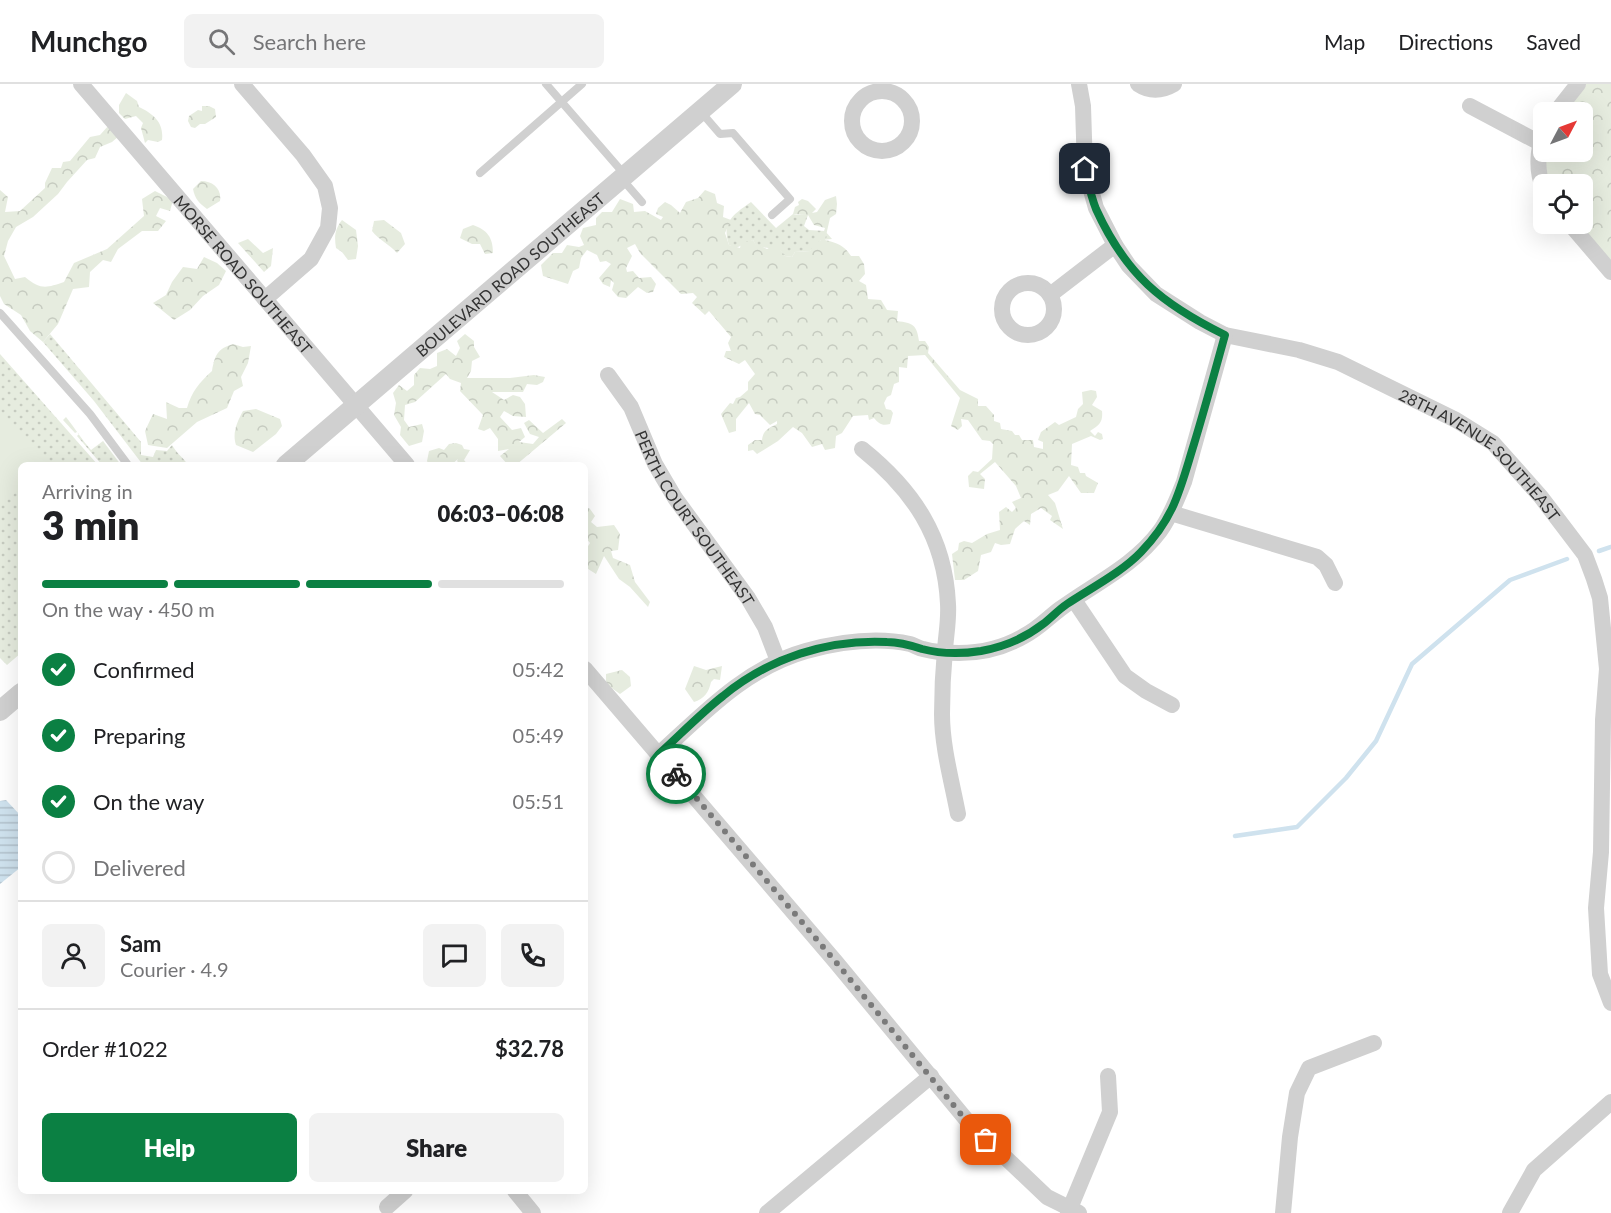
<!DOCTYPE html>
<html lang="en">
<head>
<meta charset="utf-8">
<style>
  :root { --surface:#fff; --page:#f2f2f2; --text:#202124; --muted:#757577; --line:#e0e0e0; --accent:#0b8043 }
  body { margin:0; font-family:Lato,sans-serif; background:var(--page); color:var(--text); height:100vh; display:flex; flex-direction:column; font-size:22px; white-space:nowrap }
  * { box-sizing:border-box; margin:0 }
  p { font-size:20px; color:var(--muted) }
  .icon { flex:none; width:33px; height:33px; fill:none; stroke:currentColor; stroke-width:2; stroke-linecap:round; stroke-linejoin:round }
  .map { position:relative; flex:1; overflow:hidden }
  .sheet { position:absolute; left:18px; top:378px; width:570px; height:732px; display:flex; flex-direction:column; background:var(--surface); border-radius:9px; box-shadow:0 6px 24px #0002 }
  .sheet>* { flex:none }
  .needle { width:39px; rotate:49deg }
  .controls { position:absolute; left:1533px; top:18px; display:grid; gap:12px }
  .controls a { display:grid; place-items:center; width:60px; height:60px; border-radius:9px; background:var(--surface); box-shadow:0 6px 24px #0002; font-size:30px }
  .pin { position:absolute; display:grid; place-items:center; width:51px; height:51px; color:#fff; margin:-26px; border-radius:12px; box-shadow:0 3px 9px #0006 }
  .courier { position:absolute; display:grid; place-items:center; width:60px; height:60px; margin:-30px; border:4px solid #0b8043; border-radius:50%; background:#fff; color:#222; box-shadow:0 2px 8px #0007 }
  .overview em { font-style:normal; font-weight:800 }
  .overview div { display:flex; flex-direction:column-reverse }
  .overview { display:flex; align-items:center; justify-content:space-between; height:102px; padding:0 24px }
  h1 { font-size:39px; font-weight:800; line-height:45px }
  .bar { display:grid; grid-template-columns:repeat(4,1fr); gap:9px 6px; align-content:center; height:72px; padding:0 24px }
  .bar i { height:8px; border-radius:4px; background:var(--line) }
  .bar .active { background:var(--accent) }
  .bar p { grid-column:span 4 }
  .line { display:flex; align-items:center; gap:15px; padding:0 24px; border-top:2px solid var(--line) }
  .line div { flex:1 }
  .round { display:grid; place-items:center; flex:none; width:63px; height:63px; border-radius:9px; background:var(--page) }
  ol { padding:0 24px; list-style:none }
  li { display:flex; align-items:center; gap:18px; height:66px }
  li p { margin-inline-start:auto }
  li .icon { padding:6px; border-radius:50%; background:var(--accent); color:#fff; stroke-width:4 }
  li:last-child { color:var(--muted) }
  li i { width:33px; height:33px; border:3px solid var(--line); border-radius:50% }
  .action { display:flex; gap:12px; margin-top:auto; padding:12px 24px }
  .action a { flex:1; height:69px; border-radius:9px; background:var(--accent); color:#fff; font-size:24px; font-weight:800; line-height:69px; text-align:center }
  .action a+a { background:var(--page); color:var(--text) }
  header { display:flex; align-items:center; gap:36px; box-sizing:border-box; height:84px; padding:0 30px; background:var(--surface); border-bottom:2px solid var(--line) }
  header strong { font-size:28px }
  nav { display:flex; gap:33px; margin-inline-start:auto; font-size:21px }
  .search { width:420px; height:54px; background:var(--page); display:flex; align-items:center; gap:15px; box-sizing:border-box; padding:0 21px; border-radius:9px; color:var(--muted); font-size:22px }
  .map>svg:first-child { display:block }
  .grass { fill:url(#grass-dots) }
  .forest { fill:url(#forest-crowns) }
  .pitch { fill:#e6ecdf }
  .water { fill:url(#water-rules) }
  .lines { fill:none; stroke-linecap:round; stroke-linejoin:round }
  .stream { stroke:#cfe2ee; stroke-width:4.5 }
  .service { stroke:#d0d0d0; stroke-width:8 }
  .minor { stroke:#d0d0d0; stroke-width:16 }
  .tertiary { stroke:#d0d0d0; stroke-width:20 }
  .done { stroke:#7a7a7a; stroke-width:6; stroke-dasharray:0 10.8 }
  .route { stroke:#0b8043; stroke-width:8 }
  .labels { text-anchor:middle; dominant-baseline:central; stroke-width:6; stroke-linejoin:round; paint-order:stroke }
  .street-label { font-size:16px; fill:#333; stroke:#fff }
</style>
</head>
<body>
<header>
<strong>Munchgo</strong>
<div class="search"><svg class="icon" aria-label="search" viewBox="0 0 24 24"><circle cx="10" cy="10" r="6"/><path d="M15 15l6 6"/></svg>Search here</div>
<nav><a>Map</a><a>Directions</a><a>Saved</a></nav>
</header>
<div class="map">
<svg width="1611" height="1129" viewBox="0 0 1611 1129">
  <defs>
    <pattern id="grass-dots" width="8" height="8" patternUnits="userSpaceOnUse" patternTransform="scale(1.5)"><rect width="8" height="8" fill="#e6ecdf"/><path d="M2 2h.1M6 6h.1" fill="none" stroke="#c6cbc0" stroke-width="1.8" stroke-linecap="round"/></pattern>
    <pattern id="forest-crowns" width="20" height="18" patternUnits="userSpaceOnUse" patternTransform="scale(1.5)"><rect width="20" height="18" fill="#e6ecdf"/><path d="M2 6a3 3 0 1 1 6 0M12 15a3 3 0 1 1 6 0" fill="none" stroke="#c6cbc0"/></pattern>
    <pattern id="water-rules" width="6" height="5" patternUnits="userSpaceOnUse" patternTransform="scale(1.5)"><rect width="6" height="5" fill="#cfe2ee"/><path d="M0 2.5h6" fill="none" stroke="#b2c2cd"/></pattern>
  </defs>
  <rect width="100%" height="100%" fill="#fff"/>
  <path class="grass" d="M751,118l25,26 17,-14c6,2 10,-1 15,1l-4,11 5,4 16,1 7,8 -11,1 -11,11 -15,1 -3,5 -7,-1 -5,-6 -24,-4 -3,-6 -17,8 -7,-3c-8,-23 5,-31 22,-43z
    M50,250l91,108v13l12,2 3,-7 11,1 5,-6c5,9 11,12 16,20h-45l-49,-64 -51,-59z
    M0,270l98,111h-77v188l-14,12 -7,-7z
    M66,333c9,11 16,23 25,33l12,-9 18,24h-19l-25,-29 2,-2 -2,-2 -2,1 -12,-13z"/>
  <path class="forest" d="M1578,0h33v187l-40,-47h11v-40h-38v-32h38v-40h-26z
    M126,9l11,8 2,6c15,7 25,16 23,33l-4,2 -10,-2 -3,3 -4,-15 2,-5 -7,-7 -11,3 -6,-6v-8z
    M202,22h7l6,3 1,8 -11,7h-5l-5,4 -4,-1 -3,-6 1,-5 9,-6 4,1z
    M109,41l10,11 -7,6 -12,5 -5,11 -8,2 -20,22 -9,12 -25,23 -17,10 -8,14 -4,15 11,23 10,-2c16,13 21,11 39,5l10,-19 33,-14 37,-33 -2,-17 13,-8 18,9 -3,11 -10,-3 -4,8 10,5 -8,10h-16l-24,18 -7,13 -8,-2 -13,12 -1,15 -16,2 -15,35 -15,18 -13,-11 -9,-16 -17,-11 -4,-8v-106l8,7 -3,15 15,-1 25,-23v-5l7,-15h9l2,-6 7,-1 20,-24 10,-2z
    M201,97c12,0 21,8 19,20l-13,8c-8,-6 -12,-10 -14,-20z
    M705,106l10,4 2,9 7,3 -1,11 8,3 -6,13 4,12 11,3 1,-5 12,-3 3,5h3l8,4 9,-5 9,12 7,1 3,-5 15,-1 4,-7 7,-4 4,-12 -11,-3 -6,-10 -15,-1 2,-7 4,-2 -1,-3 4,-3 6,2 8,8 -4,4 5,-1 8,-12 11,-4 1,8 -1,10 -6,4 -5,22c12,3 19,5 26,16h8l5,8 1,10 -6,7 7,4 2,14 13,1 6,10 11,1 -1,10c16,2 20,4 22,20h6l4,6 -1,6 32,37 18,9v7h8l8,9v6l6,2 1,6 11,2 3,4h4l3,5h11l1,7 9,2v-7l-5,-2 3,-8 14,-10 4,3 17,-8 2,-8 5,-5 -1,-12 9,-2 5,1 1,6 -5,8 10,6c1,11 -2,14 -12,20l5,5 3,-4 4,2 1,5 -3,1 -9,-4 -19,8 -1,21 7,2 2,6h5l1,3 12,7 -4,10h-13l-12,-17 -11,15 -10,4 7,8 8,26 -13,-9 2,-4 -11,-8 -10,6 -1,11 -6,-4 -9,8 -5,15 -9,1 -6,-2 -4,9 -10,3 -3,16 -14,9h-9l-3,-26 6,-4 1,-7 5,-2 8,2 15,-9 13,-4 -1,-18 7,-5 6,5 4,-4 -4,-6 9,-4 -5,-12 -21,-24 -15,12 5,5 -1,10 -15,-2 -1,-11 5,-5 5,1 14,-13 1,-15 -3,-3 -8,-1 -14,-20 -7,-1 1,7 -4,4 -7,-4 9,-28 -35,-43 -17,1 -1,12 -8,-1v15l-5,2 -3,11 -4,2 -3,6 2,6 5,1 2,3 -3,11c-8,2 -11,0 -16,-6l-5,2 -1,-5 -15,1 -11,17 -6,3 -1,12 -10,2 -3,-6 -10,3 -10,-14 -9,-6 -15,14 -21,13 -4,-4 -5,1v-6l7,-5h7c1,-10 7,-12 15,-16v-3l-7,4 -10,-10 -5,-1 -6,-11 -13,16v12l-7,2 -8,-19 9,-11 3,1 3,-6 4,-1 8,-7v-8l7,-8 -10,-14 -6,4 -15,-7 2,-6h5l-3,-8 3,-6 -22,-26 -4,4 -13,-12 5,-6 -4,-4 -12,1 -41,-41 -5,-9 -8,4 5,8 -6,12 1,4 6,-1 6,7 12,-1 5,7 -3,8 -6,1 -9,-6 -12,11 -8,-1 -6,-7 2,-7 -3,-3 -1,7 -7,-3 -4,-6 12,-14 -5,-3 -6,1 -3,-7 -10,-5 -6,8 -2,10 -6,3 -5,13 -25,-8 -2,-11 12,-12h9l5,-8 12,2 5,-2 -4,-9 3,-8 13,-3v-7l6,-6h10l8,-13 13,5 1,8 11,-1 16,9 2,-3 -7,-3 2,-6 7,-6 6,3 9,8 6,-11 12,-4z
    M342,136l14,10 2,16 -2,13 -8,1 -6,-8 -6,-4c-2,-12 -1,-19 6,-28z
    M384,136l17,13 4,11 -8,9c-8,-9 -18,-13 -25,-22l2,-10z
    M473,141c14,5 20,12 20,28l-8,1 -5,-10h-8l-12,-6 3,-9z
    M248,155l15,14 10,-5 -2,18 -7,6 -26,-29z
    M204,173l13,6 9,8 -7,14 -16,11 -13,14 -16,10 -21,-17 13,-8 6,-13 11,-15 14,2z
    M465,250l9,7v6l6,10 -8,4 -1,10 -4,7h43l24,-3 11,2 -2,5 -6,3 -10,-1 -4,8h-31l12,8 9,-5 7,2 5,7 1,13 -13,-1 -9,-5 -4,6 12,13 9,-2 4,9 -6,5 14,2 6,-7 -9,-3 -6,-11 5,-3 14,13 19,-14 4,4 -50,42h-8l-8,-9 9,-7 -11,2v-12l-8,-11 -6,3 -6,-2 5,-14 -23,-24 1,-8 -11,-4 -4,-5 -31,28 -10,3 -1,15 5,7 13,-3 2,7 -2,11 -13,4 -9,-11 1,-8 -7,-12 2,-12 -3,-10 6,-8 8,6 7,-6v-10l6,-7 10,1 7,-3v-13l10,-4 9,7 4,-8 -3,-7z
    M233,260l10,3 8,-1 -3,17 -7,14 2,9 -9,5 -7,17 -30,14 -30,26 -19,-3 -3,-14 8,-17 14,5 -1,-17 13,6h8c5,-17 12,-25 25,-37 3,-16 5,-22 21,-27z
    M256,325l24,10 2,7 -6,8 -23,18 -17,-7c-4,-12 1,-23 7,-34z
    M456,359l6,2 2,4 6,1 -6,10 4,5h-7l-4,-4 1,-2 -7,6h-22l-2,-4 2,-10 10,-3 5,2 5,-6z
    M585,422l5,3 5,7 -4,6 6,5 17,-2 6,9 -2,16 -7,1 2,7 17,7 5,17 15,20 -2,5 -18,-20 -11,-8 -15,-23 -8,18 -11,-7v-16l5,-8 -5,-6z
    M694,582l12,4 16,-4 -2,14 -6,-1 -3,3c-2,10 -7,17 -17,20l-9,-13z
    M622,586l8,7 1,9 -11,8 -14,-10v-10z"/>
  <path class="pitch" d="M0,326l47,55h-26v23l-21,18z"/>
  <path class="water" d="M6,716l15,16v51l-21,17v-83z"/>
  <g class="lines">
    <path class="stream" d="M1599,467l12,-4
      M1235,752l62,-9 49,-49 30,-37 36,-77 98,-84 57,-21"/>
    <path class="service" d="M546,0l79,91
      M701,28l19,22 13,-1 57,66 -18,16
      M480,89l102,-89
      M622,95l20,23
      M0,229l90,101 38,51"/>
    <g class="minor">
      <path id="s1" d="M81,0l326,381"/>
      <path d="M242,0l61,71 22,31 5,22 -2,20 -17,31 -46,40"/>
      <path id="s2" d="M1079,0l4,22 2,63 11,39 19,37 14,21 27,28 44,28 25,13 74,15 39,12 118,58 37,23 48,54 44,58 9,24 6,19 7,71 -4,51 -2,132 -5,56 4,66 11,29"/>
      <path d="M1138,0c12,8 24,7 36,0"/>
      <circle cx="882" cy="37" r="30"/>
      <path d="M1470,22l70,37"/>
      <path d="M1556,28l22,-28"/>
      <path d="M1544,49c-7,17 -8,40 0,56"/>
      <path d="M1570,140l41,48"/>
      <circle cx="1028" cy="225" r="26"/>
      <path d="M1050,211l65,-50"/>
      <path id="s3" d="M608,291l23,32 24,57 20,34 73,100 17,29 13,34"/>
      <path d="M862,365c51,41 83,88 86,155 1,16 -2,31 -3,46 -2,21 -3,43 -3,64 0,33 10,68 16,100"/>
      <path d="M1171,429l146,44 9,8 9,18"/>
      <path d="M1074,516l51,76 21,15 26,14"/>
      <path d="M585,585l250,292 134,162 78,74 32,16"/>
      <path d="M659,670c45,-41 87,-86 147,-103 33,-9 71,-14 104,-7 4,1 8,4 13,5 11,3 24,4 36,4 22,0 46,-6 65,-17 14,-7 24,-18 36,-27 34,-25 74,-43 100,-78 11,-15 17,-32 24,-49l41,-147"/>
      <path d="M515,1107l18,22"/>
      <path d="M387,1123l18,-16"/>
      <path d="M767,1129l164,-137"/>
      <path d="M1068,1129l42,-101 -2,-36"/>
      <path d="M1283,1129l7,-76 7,-44 12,-25 65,-25"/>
      <path d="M1510,1129l24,-43 77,-68"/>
    </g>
    <g class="tertiary">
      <path id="s4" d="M286,381l446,-381"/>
      <path d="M0,627l21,-18"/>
    </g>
  </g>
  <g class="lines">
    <path class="done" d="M676,690l159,187 134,163 17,16"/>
    <path class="route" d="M676,690l-17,-20c21,-19 42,-41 64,-58 46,-38 105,-57 164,-54 13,0 23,3 35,7 19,5 40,5 59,2 22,-4 44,-13 62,-27 8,-6 15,-14 24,-20 24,-16 55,-32 74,-52 34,-35 39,-63 53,-108 11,-36 21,-73 31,-109 -63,-31 -99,-60 -129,-126 -5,-12 -8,-27 -11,-40"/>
  </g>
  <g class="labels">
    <g class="street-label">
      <text stroke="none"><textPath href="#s1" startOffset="250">MORSE ROAD SOUTHEAST</textPath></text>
      <text stroke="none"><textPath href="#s4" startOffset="294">BOULEVARD ROAD SOUTHEAST</textPath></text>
      <text stroke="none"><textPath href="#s2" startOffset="600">28TH AVENUE SOUTHEAST</textPath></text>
      <text stroke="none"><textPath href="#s3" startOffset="168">PERTH COURT SOUTHEAST</textPath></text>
    </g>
  </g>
</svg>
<div class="controls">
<a><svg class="needle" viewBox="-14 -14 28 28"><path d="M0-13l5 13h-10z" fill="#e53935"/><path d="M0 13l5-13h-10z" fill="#757577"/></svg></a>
<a><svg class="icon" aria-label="locate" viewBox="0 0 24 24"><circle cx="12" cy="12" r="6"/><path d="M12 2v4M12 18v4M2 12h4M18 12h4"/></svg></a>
</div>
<div class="pin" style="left:986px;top:1056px;background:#ea580c"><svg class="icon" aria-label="bag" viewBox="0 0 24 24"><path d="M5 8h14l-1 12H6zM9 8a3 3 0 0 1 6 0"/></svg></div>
<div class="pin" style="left:1085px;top:85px;background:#1f2937"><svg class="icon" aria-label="home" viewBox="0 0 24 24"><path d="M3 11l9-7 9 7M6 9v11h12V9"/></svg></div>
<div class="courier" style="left:676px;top:690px"><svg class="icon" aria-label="bike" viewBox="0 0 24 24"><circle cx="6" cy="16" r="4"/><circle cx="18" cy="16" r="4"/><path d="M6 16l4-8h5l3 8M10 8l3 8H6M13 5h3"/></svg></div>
<section class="sheet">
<div class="overview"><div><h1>3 min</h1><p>Arriving in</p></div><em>06:03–06:08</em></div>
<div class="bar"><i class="active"></i><i class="active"></i><i class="active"></i><i></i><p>On the way · 450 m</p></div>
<ol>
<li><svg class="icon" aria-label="check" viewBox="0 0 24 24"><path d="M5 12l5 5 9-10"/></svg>Confirmed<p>05:42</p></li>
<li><svg class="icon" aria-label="check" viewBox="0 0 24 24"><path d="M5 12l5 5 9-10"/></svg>Preparing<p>05:49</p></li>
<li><svg class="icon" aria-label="check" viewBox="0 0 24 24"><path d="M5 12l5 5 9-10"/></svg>On the way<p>05:51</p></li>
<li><i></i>Delivered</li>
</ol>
<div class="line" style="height:108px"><a class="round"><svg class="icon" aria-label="person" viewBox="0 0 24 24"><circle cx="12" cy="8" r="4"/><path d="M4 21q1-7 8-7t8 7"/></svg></a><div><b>Sam</b><p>Courier · 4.9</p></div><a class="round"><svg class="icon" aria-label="chat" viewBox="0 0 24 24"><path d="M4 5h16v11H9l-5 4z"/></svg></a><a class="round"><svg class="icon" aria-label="phone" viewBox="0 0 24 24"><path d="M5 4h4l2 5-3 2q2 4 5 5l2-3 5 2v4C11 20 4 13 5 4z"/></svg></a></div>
<div class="line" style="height:78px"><div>Order #1022</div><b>$32.78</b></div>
<div class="action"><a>Help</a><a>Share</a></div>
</section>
</div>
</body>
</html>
